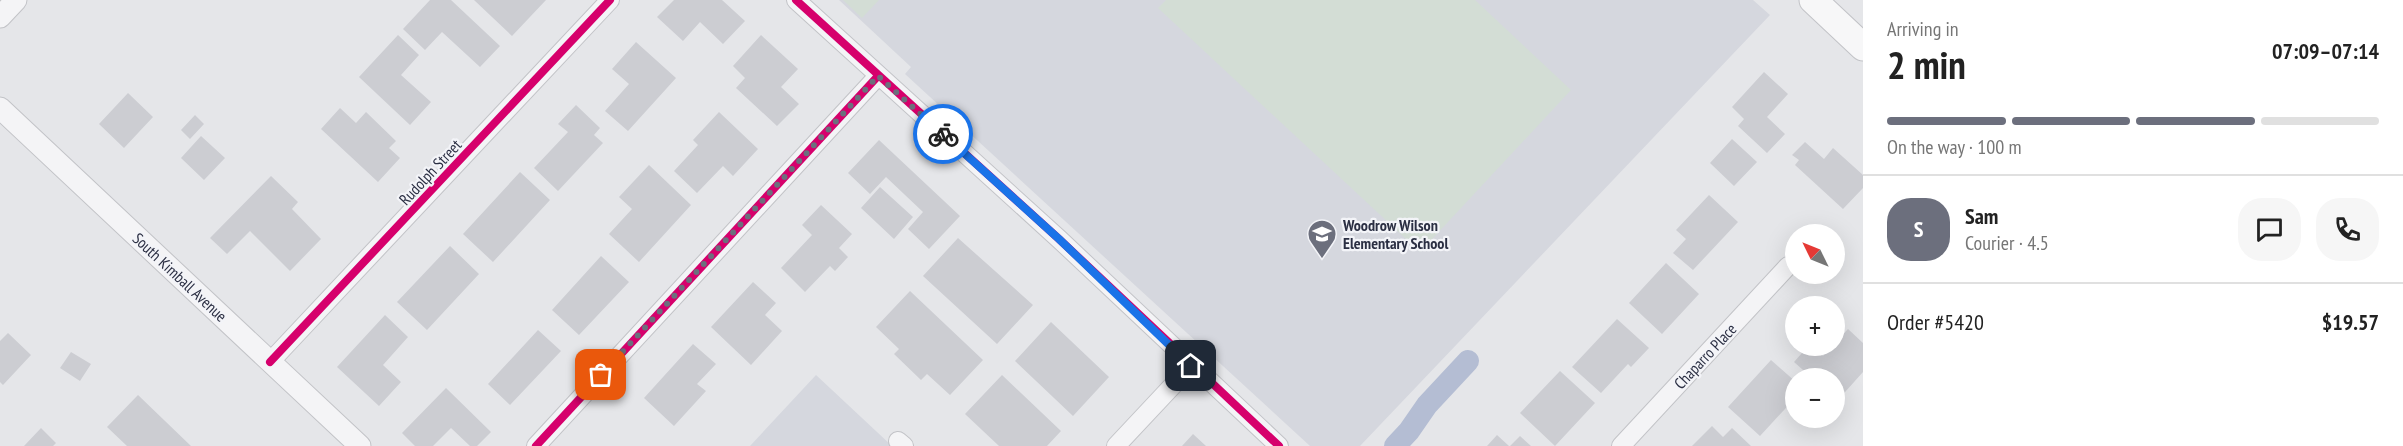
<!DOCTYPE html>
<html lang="en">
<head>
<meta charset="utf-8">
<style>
  :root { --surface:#fff; --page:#f6f6f6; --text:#222; --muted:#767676; --line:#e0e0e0; --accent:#6c6f7d }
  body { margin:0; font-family:"PT Sans Narrow",sans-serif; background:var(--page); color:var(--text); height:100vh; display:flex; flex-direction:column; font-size:22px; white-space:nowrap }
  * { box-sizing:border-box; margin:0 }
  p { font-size:20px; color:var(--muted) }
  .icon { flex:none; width:33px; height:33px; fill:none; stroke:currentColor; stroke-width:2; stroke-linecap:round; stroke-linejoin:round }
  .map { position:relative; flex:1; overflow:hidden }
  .drawer { display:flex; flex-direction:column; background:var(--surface); width:540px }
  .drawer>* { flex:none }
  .needle { width:39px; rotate:313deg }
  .fabs { position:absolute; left:1785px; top:224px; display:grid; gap:12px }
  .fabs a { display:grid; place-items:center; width:60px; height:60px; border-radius:50%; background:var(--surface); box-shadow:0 6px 24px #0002; font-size:30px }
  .pin { position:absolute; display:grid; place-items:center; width:51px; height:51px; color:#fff; margin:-26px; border-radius:12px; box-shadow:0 3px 9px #0006 }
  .courier { position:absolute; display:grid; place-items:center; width:60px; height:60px; margin:-30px; border:4px solid #1a73e8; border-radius:50%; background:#fff; color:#222; box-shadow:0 2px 8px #0007 }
  .headline em { font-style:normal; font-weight:700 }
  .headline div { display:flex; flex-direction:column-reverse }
  .headline { display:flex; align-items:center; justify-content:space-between; height:102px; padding:0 24px }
  h1 { font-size:39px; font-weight:700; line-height:45px }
  .bar { display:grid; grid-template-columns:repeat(4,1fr); gap:9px 6px; align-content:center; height:72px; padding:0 24px }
  .bar i { height:8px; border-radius:4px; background:var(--line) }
  .bar .selected { background:var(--accent) }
  .bar p { grid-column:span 4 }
  .line { display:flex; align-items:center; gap:15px; padding:0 24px; border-top:2px solid var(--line) }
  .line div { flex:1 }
  .round { display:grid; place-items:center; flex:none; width:63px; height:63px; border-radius:24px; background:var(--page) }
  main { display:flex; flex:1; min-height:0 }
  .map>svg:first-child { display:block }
  .built { fill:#d5d7de }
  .green { fill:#d3ddd5 }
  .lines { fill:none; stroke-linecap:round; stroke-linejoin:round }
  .canal { stroke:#b4bdd3; stroke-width:22 }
  .building { fill:#cccdd2 }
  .minor-casing { stroke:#c2c3c7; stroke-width:20 }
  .tertiary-casing { stroke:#c2c3c7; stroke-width:23 }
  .primary-casing { stroke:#c2c3c7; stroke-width:29 }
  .minor { stroke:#f4f4f6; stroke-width:18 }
  .tertiary { stroke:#f4f4f6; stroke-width:21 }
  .primary { stroke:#f7f7f8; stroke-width:27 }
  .cycleway-casing { stroke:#f3f4f8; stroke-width:11 }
  .cycleway { stroke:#d6006c; stroke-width:8 }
  .done { stroke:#6c6f7d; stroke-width:6; stroke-dasharray:0 10.8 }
  .route { stroke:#1a73e8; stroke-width:8 }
  .labels { text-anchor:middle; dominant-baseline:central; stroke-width:4.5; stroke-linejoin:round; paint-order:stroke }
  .street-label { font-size:16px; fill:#2b2f43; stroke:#f3f4f8 }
  .poi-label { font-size:16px; font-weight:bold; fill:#2b2f43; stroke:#f3f4f8; text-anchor:start }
</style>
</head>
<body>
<main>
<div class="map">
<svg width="1863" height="446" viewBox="0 0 1863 446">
  <rect width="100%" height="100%" fill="#e5e6e9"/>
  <path class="built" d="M839,0h914l17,15 -410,431h-50l-405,-372 6,-7z
    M816,375l76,71h-142z"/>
  <path class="green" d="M843,0h36l-17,18z
    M1166,0h309l96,90 -151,162 -262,-244z"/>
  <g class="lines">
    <path class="canal" d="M1395,446l14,-15 18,-26 41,-44"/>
  </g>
  <path class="building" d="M430,0h21l49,46 -20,21 -38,-35 -17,18 -22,-21z
    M474,0h72l-34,36z
    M674,0h48l23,21 -22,23 -23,-22 -17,19 -26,-24z
    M398,35l21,20 -18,20 30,27 -21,23 -51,-48z
    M761,35l37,34 -17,18 18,17 -22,22 -41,-38 9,-10 -12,-12z
    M636,42l40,36 -48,53 -23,-20 24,-27 -17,-15z
    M1764,72l24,22 -21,23 18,17 -18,19 -29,-27 6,-7 -12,-12z
    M128,93l25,24 -29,31 -25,-24z
    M576,105l24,23 -6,7 9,8 -45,48 -24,-23 34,-36 -10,-8z
    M340,108l16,15 10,-11 30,29 -7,7 11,10 -22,24 -57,-53z
    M719,112l39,37 -25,27 -10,-10 -26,27 -23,-22 24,-26 -5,-5z
    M195,115l9,9 -14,15 -9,-9z
    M201,136l24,22 -21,22 -23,-22z
    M1732,139l25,23 -23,24 -24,-23z
    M879,140l81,76 -31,33 -21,-20 15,-17 -37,-35 -16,17 -22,-21z
    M1805,142l19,17 9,-11 30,27v13l-20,21 -48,-44 4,-5 -7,-5z
    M649,165l42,40 -52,57 -30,-28 23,-25 -13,-12z
    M520,172l30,28 -57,62 -30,-28z
    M271,176l27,26 -6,7 29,30 -31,32 -40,-40 -23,23 -17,-16z
    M880,187l33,30 -19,22 -33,-31z
    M1709,195l29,27 -45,48 -20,-17 13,-14 -10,-9z
    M821,205l31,29 -13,14 9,9 -13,14 -5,-5 -25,26 -24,-24 31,-33 -10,-10z
    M958,238l75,67 -36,39 -74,-68z
    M450,246l29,28 -52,56 -30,-28z
    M601,256l28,26 -50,53 -27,-25z
    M1666,263l33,31 -37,40 -33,-31z
    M753,282l23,21 -11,12 17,16 -31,34 -40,-38z
    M910,291l73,69 -33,35 -23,-21 -6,6 -27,-26 5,-5 -23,-22z
    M385,315l23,22 -25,28 18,17 -22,24 -42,-39z
    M1617,319l32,29 -18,19 -3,-3 -27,29 -29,-26z
    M1051,322l58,55 -36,39 -58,-55z
    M1848,329l15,14v29l-26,29 -3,-3v-20h-22l-18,-16 15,-17 14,11z
    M538,330l23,21 -51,54 -22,-21z
    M8,333l23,22 -28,30 -3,-3v-41z
    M693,344l23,20 -19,20 9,7 -32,35 -30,-28z
    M71,352l20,12 -11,17 -20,-13z
    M1771,360l25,22v15l-36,39 -32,-29z
    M1560,371l35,32 -40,43 -35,-33z
    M1002,375l59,56 -14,15h-48l-34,-32z
    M446,388l45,44 -14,14h-7l-19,-18 -18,18h-18l-13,-13z
    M138,395l53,51h-64l-20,-19z
    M1712,426l11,11 9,-9 19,18h-59z
    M41,428l15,15 -3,3h-29z
    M1193,434l13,12h-24z
    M1497,435l12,11h-22z
    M1520,436l11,10h-21z"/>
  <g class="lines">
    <g class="minor-casing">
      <path id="minor" d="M796,0l263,239 220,207
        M270,362l340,-362
        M898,441l6,5
        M536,446l342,-370
        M1116,446l75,-80
        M1621,446l167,-180"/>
    </g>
    <g class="tertiary-casing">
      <path id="tertiary" d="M0,17l16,-17
        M0,108l360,338"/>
    </g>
    <g class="primary-casing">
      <path id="primary" d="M1813,0l50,47"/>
    </g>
    <use href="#minor" class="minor"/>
    <use href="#tertiary" class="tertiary"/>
    <use href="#primary" class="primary"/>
    <g class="cycleway-casing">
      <path id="cycleway" d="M796,0l263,239 220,207
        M270,362l340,-362
        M536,446l342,-370"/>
    </g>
    <use href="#cycleway" class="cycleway"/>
  </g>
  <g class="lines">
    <path class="done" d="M601,375l277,-299 65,58"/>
    <path class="route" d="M943,134l116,105 132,127"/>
  </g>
  <defs>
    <g id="school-pin" transform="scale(1.5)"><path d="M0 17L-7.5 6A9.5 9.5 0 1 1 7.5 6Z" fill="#6c6f7d" stroke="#f3f4f8"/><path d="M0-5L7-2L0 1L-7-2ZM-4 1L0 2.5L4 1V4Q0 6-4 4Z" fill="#fff"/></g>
  </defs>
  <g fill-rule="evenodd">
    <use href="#school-pin" x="1322" y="234"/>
  </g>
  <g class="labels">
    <g class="street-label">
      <text transform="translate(430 172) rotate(-47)">Rudolph Street</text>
      <text transform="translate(180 277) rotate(43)">South Kimball Avenue</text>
      <text transform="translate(1705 356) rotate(-47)">Chaparro Place</text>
    </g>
    <g class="poi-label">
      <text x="1343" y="225">Woodrow Wilson<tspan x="1343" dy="18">Elementary School</tspan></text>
    </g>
  </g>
</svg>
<div class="fabs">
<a><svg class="needle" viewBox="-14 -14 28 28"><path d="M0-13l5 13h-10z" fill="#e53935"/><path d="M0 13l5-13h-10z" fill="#767676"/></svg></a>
<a>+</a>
<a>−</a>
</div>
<div class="pin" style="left:601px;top:375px;background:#ea580c"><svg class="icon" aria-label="bag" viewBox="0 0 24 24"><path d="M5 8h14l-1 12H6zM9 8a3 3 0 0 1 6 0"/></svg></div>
<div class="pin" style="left:1191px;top:366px;background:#1f2937"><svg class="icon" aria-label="home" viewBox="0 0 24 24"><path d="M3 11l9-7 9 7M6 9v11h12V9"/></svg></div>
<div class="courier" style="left:943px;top:134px"><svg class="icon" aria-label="bike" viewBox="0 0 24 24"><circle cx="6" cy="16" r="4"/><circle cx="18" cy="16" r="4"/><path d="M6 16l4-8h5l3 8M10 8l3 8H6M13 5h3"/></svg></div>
</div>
<section class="drawer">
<div class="headline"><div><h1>2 min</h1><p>Arriving in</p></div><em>07:09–07:14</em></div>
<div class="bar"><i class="selected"></i><i class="selected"></i><i class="selected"></i><i></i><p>On the way · 100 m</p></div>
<div class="line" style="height:108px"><b class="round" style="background:var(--accent);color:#fff">S</b><div><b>Sam</b><p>Courier · 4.5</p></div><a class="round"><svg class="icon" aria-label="chat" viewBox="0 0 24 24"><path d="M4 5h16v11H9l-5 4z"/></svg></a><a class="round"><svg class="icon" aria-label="phone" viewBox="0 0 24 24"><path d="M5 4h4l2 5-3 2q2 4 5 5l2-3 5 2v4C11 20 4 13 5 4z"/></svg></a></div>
<div class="line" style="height:78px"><div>Order #5420</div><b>$19.57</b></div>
</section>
</main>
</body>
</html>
